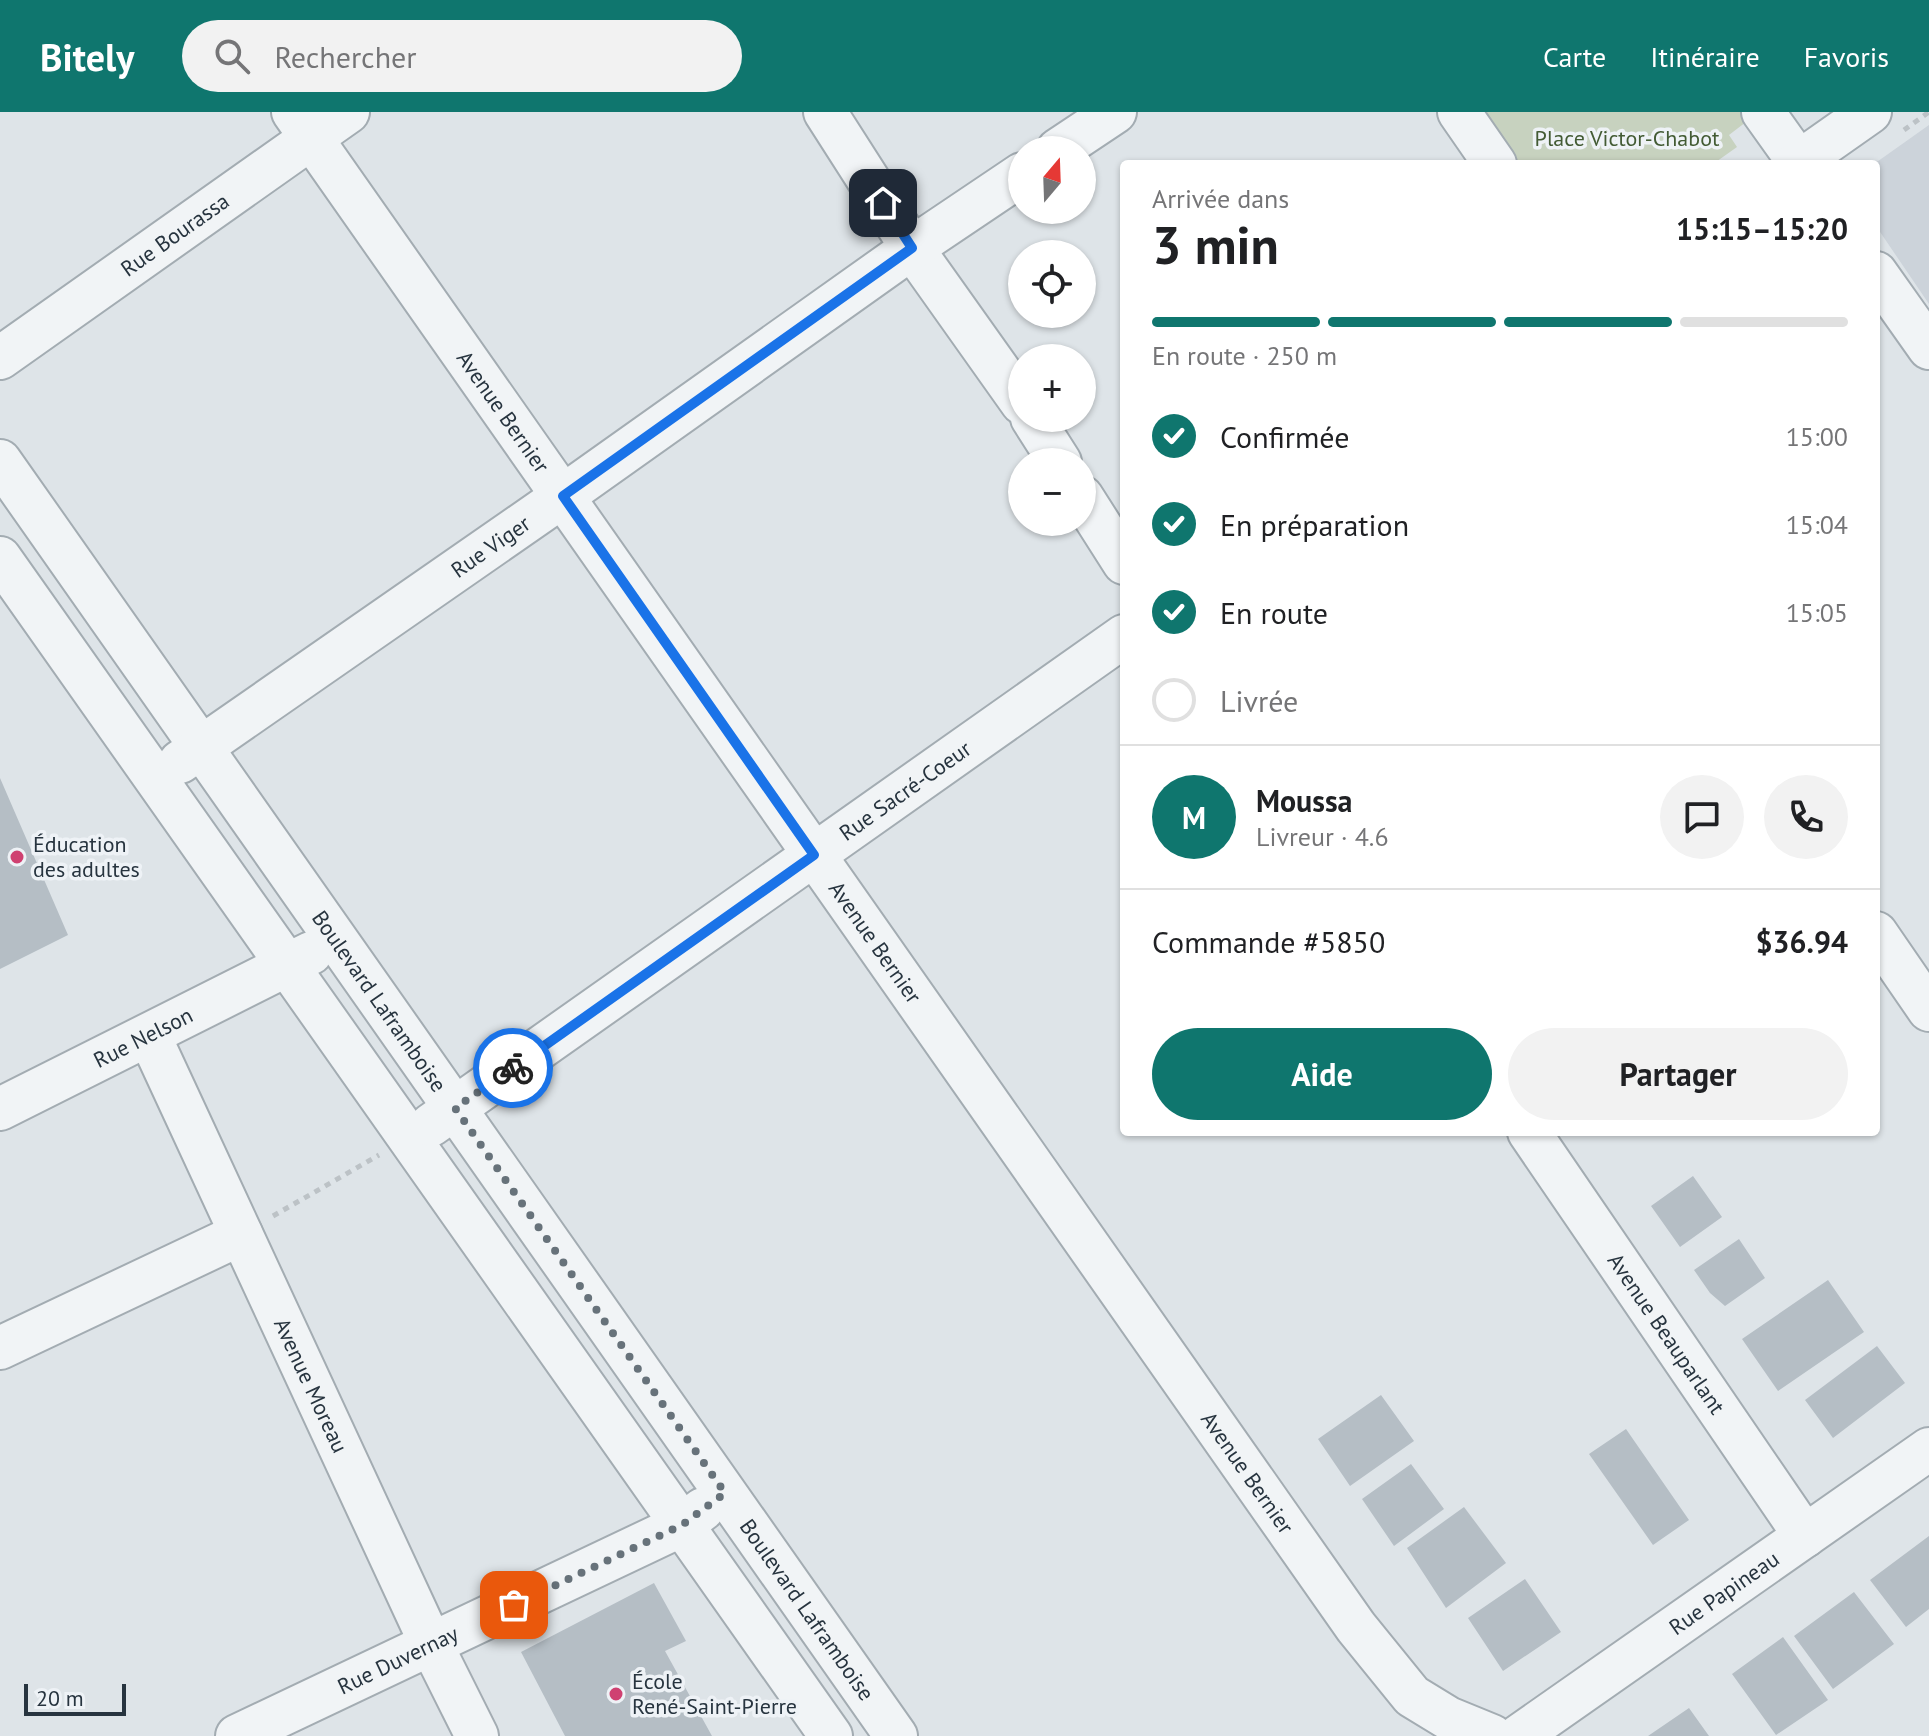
<!DOCTYPE html>
<html lang="fr">
<head>
<meta charset="utf-8">
<style>
  :root { --surface:#fff; --page:#f2f2f2; --text:#202124; --muted:#757577; --line:#e0e0e0; --accent:#0f766e }
  body { margin:0; font-family:"PT Sans",sans-serif; background:var(--page); color:var(--text); height:100vh; display:flex; flex-direction:column; font-size:30px; white-space:nowrap }
  * { box-sizing:border-box; margin:0 }
  p { font-size:26px; color:var(--muted) }
  .icon { flex:none; width:44px; height:44px; fill:none; stroke:currentColor; stroke-width:2; stroke-linecap:round; stroke-linejoin:round }
  .map { position:relative; flex:1; overflow:hidden }
  .panel { position:absolute; left:1120px; top:48px; width:760px; height:976px; display:flex; flex-direction:column; background:var(--surface); border-radius:8px; box-shadow:0 2px 6px #0004 }
  .panel>* { flex:none }
  .needle { width:52px; rotate:19deg }
  .fabs { position:absolute; left:1008px; top:24px; display:grid; gap:16px }
  .fabs a { display:grid; place-items:center; width:88px; height:88px; border-radius:50%; background:var(--surface); box-shadow:0 2px 6px #0004; font-size:40px }
  .scale { position:absolute; left:24px; bottom:20px; width:102px; box-sizing:border-box; padding-left:8px; border:4px solid #27343f; border-top:0; font-size:22px; line-height:28px; white-space:nowrap; color:#27343f; -webkit-text-stroke:6px #eef2f6; paint-order:stroke }
  .pin { position:absolute; display:grid; place-items:center; width:68px; height:68px; color:#fff; margin:-34px; border-radius:16px; box-shadow:0 4px 12px #0006 }
  .courier { position:absolute; display:grid; place-items:center; width:80px; height:80px; margin:-40px; border:6px solid #1a73e8; border-radius:50%; background:#fff; color:#222; box-shadow:0 2px 10px #0007 }
  .summary em { font-style:normal; font-weight:600 }
  .summary div { display:flex; flex-direction:column-reverse }
  .summary { display:flex; align-items:center; justify-content:space-between; height:136px; padding:0 32px }
  h1 { font-size:52px; font-weight:600; line-height:60px }
  .bar { display:grid; grid-template-columns:repeat(4,1fr); gap:12px 8px; align-content:center; height:96px; padding:0 32px }
  .bar i { height:10px; border-radius:6px; background:var(--line) }
  .bar .active { background:var(--accent) }
  .bar p { grid-column:span 4 }
  .line { display:flex; align-items:center; gap:20px; padding:0 32px; border-top:2px solid var(--line) }
  .line div { flex:1 }
  .round { display:grid; place-items:center; flex:none; width:84px; height:84px; border-radius:42px; background:var(--page) }
  ol { padding:0 32px; list-style:none }
  li { display:flex; align-items:center; gap:24px; height:88px }
  li p { margin-inline-start:auto }
  li .icon { padding:8px; border-radius:50%; background:var(--accent); color:#fff; stroke-width:4 }
  li:last-child { color:var(--muted) }
  li i { width:44px; height:44px; border:4px solid var(--line); border-radius:50% }
  .cta { display:flex; gap:16px; margin-top:auto; padding:16px 32px }
  .cta a { flex:1; height:92px; border-radius:48px; background:var(--accent); color:#fff; font-size:32px; font-weight:600; line-height:92px; text-align:center }
  .cta a+a { background:var(--page); color:var(--text) }
  header { display:flex; align-items:center; gap:48px; box-sizing:border-box; height:112px; padding:0 40px; background:var(--accent); color:#fff }
  header strong { font-size:38px }
  nav { display:flex; gap:44px; margin-inline-start:auto; font-size:28px }
  .search { width:560px; height:72px; background:var(--page); display:flex; align-items:center; gap:20px; box-sizing:border-box; padding:0 28px; border-radius:44px; color:var(--muted); font-size:30px }
  .map>svg:first-child { display:block }
  .built { fill:#ccd3da }
  .green { fill:#c7d2bf }
  .building { fill:#b5bec5 }
  .lines { fill:none; stroke-linecap:round; stroke-linejoin:round }
  .minor-casing { stroke:#a3acb2; stroke-width:46 }
  .path { stroke:#bcc2c6; stroke-width:5; stroke-dasharray:6 6; stroke-linecap:butt }
  .minor { stroke:#f1f4f6; stroke-width:42 }
  .done { stroke:#67727a; stroke-width:8; stroke-dasharray:0 14.4 }
  .route { stroke:#1a73e8; stroke-width:10 }
  .poi-dot { fill:#cf4171; stroke:#eef2f6; stroke-width:3 }
  .labels { text-anchor:middle; dominant-baseline:central; stroke-width:7; stroke-linejoin:round; paint-order:stroke }
  .park-label { font-size:22px; fill:#435b34; stroke:#eef2f6 }
  .street-label { font-size:22px; fill:#27343f; stroke:#eef2f6 }
  .poi-label { font-size:22px; fill:#27343f; stroke:#eef2f6; text-anchor:start }
</style>
</head>
<body>
<header>
<strong>Bitely</strong>
<div class="search"><svg class="icon" aria-label="search" viewBox="0 0 24 24"><circle cx="10" cy="10" r="6"/><path d="M15 15l6 6"/></svg>Rechercher</div>
<nav><a>Carte</a><a>Itinéraire</a><a>Favoris</a></nav>
</header>
<div class="map">
<svg width="1929" height="1624" viewBox="0 0 1929 1624">
  <rect width="100%" height="100%" fill="#dee4e8"/>
  <path class="built" d="M1929,13v179l-53,-78v-62h-2z"/>
  <path class="green" d="M1470,0h289l-30,23 8,12 -24,17h-206z"/>
  <path class="building" d="M0,666l68,157 -68,34z
    M1693,1064l29,41 -42,30 -29,-41z
    M1739,1127l26,39 -40,28 -15,-13 -16,-23z
    M1828,1168l36,52 -86,59 -36,-52z
    M1877,1234l28,37 -72,55 -28,-38z
    M1381,1283l33,46 -64,45 -32,-47z
    M1626,1317l63,91 -36,25 -64,-91z
    M1411,1352l33,45 -50,37 -32,-47z
    M1464,1395l42,56 -60,45 -39,-60z
    M1929,1424v73l-23,18 -36,-47z
    M1525,1467l36,53 -58,39 -35,-53z
    M654,1471l32,58 -21,10 47,85h-147l-44,-84z
    M1854,1480l40,52 -61,45 -39,-53z
    M1783,1525l45,63 -52,35 -44,-61z
    M1689,1596l20,28h-61z"/>
  <g class="lines">
    <g class="minor-casing">
      <g id="minor">
        <path id="s1" d="M293,0l1063,1515 56,69 36,22 44,18"/>
        <path d="M825,0l87,136 110,155"/>
        <path d="M1459,0l36,52"/>
        <path d="M1763,0l37,52"/>
        <path d="M1058,38l57,-38"/>
        <path d="M1796,52l74,-52"/>
        <path d="M1876,161l53,75"/>
        <path id="s2" d="M0,246l348,-246"/>
        <path d="M1032,306l28,44"/>
        <path id="s3" d="M0,349l896,1275"/>
        <path d="M1082,385l42,66"/>
        <path d="M0,446l831,1178"/>
        <path id="s4" d="M180,650l383,-266 349,-248 110,-74"/>
        <path d="M1876,821l53,77"/>
        <path id="s5" d="M149,923l282,609 46,92"/>
        <path id="s6" d="M0,997l311,-156"/>
        <path id="s7" d="M431,1013l693,-489"/>
        <path id="s8" d="M1529,1020l276,404"/>
        <path d="M0,1236l241,-114"/>
        <path id="s9" d="M237,1624l445,-211 21,-16"/>
        <path id="s10" d="M1519,1624l410,-287"/>
      </g>
    </g>
    <path class="path" d="M1904,18l25,-18
      M273,1104l106,-61"/>
    <use href="#minor" class="minor"/>
  </g>
  <g class="lines">
    <path class="done" d="M513,956l-58,40 270,385 -43,32 -168,80"/>
    <path class="route" d="M513,956l301,-213 -251,-359 349,-248 -29,-45"/>
  </g>
  <g class="poi-dot">
    <circle cx="17" cy="745" r="8"/>
    <circle cx="616" cy="1582" r="8"/>
  </g>
  <g class="labels">
    <g class="park-label">
      <text x="1627" y="26">Place Victor-Chabot</text>
    </g>
    <g class="street-label">
      <text stroke="none"><textPath href="#s2" startOffset="214">Rue Bourassa</textPath></text>
      <text stroke="none"><textPath href="#s1" startOffset="366">Avenue Bernier</textPath></text>
      <text stroke="none"><textPath href="#s4" startOffset="378">Rue Viger</textPath></text>
      <text stroke="none"><textPath href="#s7" startOffset="580">Rue Sacré-Coeur</textPath></text>
      <text stroke="none"><textPath href="#s1" startOffset="1014">Avenue Bernier</textPath></text>
      <text stroke="none"><textPath href="#s3" startOffset="660">Boulevard Laframboise</textPath></text>
      <text stroke="none"><textPath href="#s6" startOffset="160">Rue Nelson</textPath></text>
      <text stroke="none"><textPath href="#s8" startOffset="244">Avenue Beauparlant</textPath></text>
      <text stroke="none"><textPath href="#s5" startOffset="386">Avenue Moreau</textPath></text>
      <text stroke="none"><textPath href="#s1" startOffset="1662">Avenue Bernier</textPath></text>
      <text stroke="none"><textPath href="#s10" startOffset="250">Rue Papineau</textPath></text>
      <text stroke="none"><textPath href="#s3" startOffset="1404">Boulevard Laframboise</textPath></text>
      <text stroke="none"><textPath href="#s9" startOffset="178">Rue Duvernay</textPath></text>
    </g>
    <g class="poi-label">
      <text x="33" y="732">Éducation<tspan x="33" dy="25">des adultes</tspan></text>
      <text x="632" y="1569">École<tspan x="632" dy="25">René-Saint-Pierre</tspan></text>
    </g>
  </g>
</svg>
<div class="fabs">
<a><svg class="needle" viewBox="-14 -14 28 28"><path d="M0-13l5 13h-10z" fill="#e53935"/><path d="M0 13l5-13h-10z" fill="#757577"/></svg></a>
<a><svg class="icon" aria-label="locate" viewBox="0 0 24 24"><circle cx="12" cy="12" r="6"/><path d="M12 2v4M12 18v4M2 12h4M18 12h4"/></svg></a>
<a>+</a>
<a>−</a>
</div>
<div class="scale">20 m</div>
<div class="pin" style="left:514px;top:1493px;background:#ea580c"><svg class="icon" aria-label="bag" viewBox="0 0 24 24"><path d="M5 8h14l-1 12H6zM9 8a3 3 0 0 1 6 0"/></svg></div>
<div class="pin" style="left:883px;top:91px;background:#1f2937"><svg class="icon" aria-label="home" viewBox="0 0 24 24"><path d="M3 11l9-7 9 7M6 9v11h12V9"/></svg></div>
<div class="courier" style="left:513px;top:956px"><svg class="icon" aria-label="bike" viewBox="0 0 24 24"><circle cx="6" cy="16" r="4"/><circle cx="18" cy="16" r="4"/><path d="M6 16l4-8h5l3 8M10 8l3 8H6M13 5h3"/></svg></div>
<section class="panel">
<div class="summary"><div><h1>3 min</h1><p>Arrivée dans</p></div><em>15:15–15:20</em></div>
<div class="bar"><i class="active"></i><i class="active"></i><i class="active"></i><i></i><p>En route · 250 m</p></div>
<ol>
<li><svg class="icon" aria-label="check" viewBox="0 0 24 24"><path d="M5 12l5 5 9-10"/></svg>Confirmée<p>15:00</p></li>
<li><svg class="icon" aria-label="check" viewBox="0 0 24 24"><path d="M5 12l5 5 9-10"/></svg>En préparation<p>15:04</p></li>
<li><svg class="icon" aria-label="check" viewBox="0 0 24 24"><path d="M5 12l5 5 9-10"/></svg>En route<p>15:05</p></li>
<li><i></i>Livrée</li>
</ol>
<div class="line" style="height:144px"><b class="round" style="background:var(--accent);color:#fff">M</b><div><b>Moussa</b><p>Livreur · 4.6</p></div><a class="round"><svg class="icon" aria-label="chat" viewBox="0 0 24 24"><path d="M4 5h16v11H9l-5 4z"/></svg></a><a class="round"><svg class="icon" aria-label="phone" viewBox="0 0 24 24"><path d="M5 4h4l2 5-3 2q2 4 5 5l2-3 5 2v4C11 20 4 13 5 4z"/></svg></a></div>
<div class="line" style="height:104px"><div>Commande #5850</div><b>$36.94</b></div>
<div class="cta"><a>Aide</a><a>Partager</a></div>
</section>
</div>
</body>
</html>
